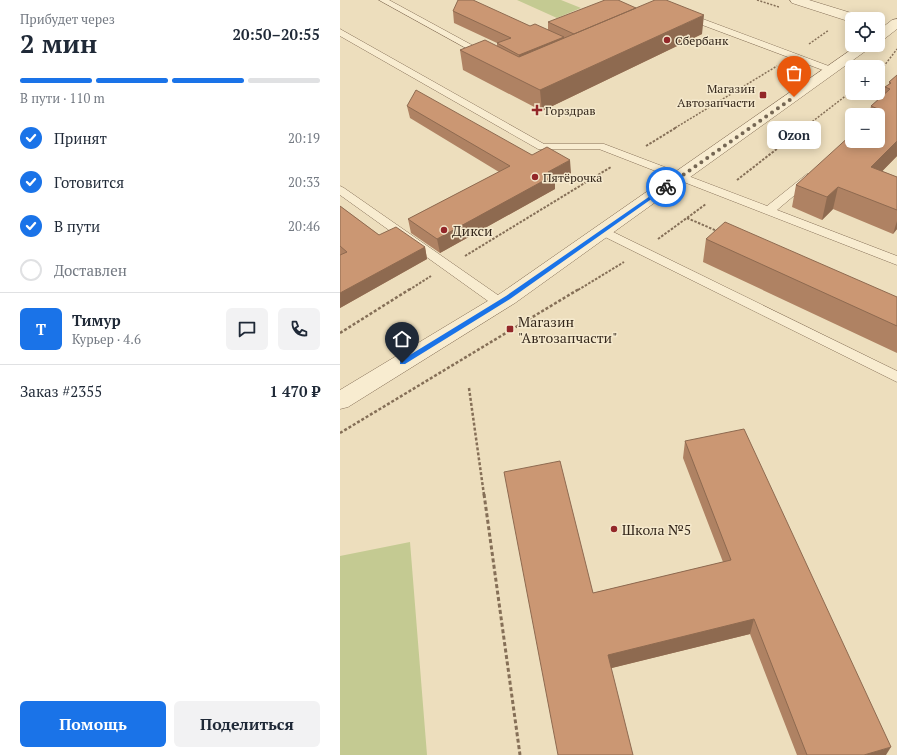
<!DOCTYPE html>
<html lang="ru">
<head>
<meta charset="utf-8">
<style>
  :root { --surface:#fff; --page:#f2f2f3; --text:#1f2937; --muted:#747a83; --line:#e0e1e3; --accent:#1a73e8 }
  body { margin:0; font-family:"PT Serif",serif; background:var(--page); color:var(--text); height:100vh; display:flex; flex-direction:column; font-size:15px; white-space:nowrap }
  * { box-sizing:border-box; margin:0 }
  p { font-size:13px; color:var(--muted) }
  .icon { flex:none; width:22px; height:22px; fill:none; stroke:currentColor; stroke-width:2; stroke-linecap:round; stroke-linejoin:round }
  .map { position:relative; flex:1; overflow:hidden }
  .side { display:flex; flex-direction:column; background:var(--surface); width:340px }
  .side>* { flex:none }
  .tools { position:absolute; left:505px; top:12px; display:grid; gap:8px }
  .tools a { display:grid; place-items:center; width:40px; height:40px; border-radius:6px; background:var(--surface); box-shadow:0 2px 10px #0003; font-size:20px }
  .pin { position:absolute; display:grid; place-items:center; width:34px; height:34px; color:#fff; margin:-41px -17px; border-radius:50% 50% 50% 0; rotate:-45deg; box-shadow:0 0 4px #0007 }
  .pin .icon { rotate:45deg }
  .courier { position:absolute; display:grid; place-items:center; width:40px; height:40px; margin:-20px; border:3px solid #1a73e8; border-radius:50%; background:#fff; color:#222; box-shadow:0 1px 5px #0007 }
  .bubble { position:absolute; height:28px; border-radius:6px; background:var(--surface); box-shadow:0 2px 10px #0003; font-size:13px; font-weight:600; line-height:28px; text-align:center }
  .headline em { font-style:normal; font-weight:600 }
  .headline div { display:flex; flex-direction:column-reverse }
  .headline { display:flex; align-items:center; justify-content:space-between; height:68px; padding:0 20px }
  h1 { font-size:26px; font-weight:600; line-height:30px }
  .bar { display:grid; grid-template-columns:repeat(4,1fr); gap:6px 4px; align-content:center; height:48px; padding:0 20px }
  .bar i { height:5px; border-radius:3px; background:var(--line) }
  .bar .on { background:var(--accent) }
  .bar p { grid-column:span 4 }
  .line { display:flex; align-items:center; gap:10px; padding:0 20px; border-top:1px solid var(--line) }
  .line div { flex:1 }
  .round { display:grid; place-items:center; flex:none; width:42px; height:42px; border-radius:6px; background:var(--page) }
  ol { padding:0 20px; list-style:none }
  li { display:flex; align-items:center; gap:12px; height:44px }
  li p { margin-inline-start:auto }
  li .icon { padding:4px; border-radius:50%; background:var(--accent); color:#fff; stroke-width:4 }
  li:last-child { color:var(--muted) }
  li i { width:22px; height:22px; border:2px solid var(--line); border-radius:50% }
  .primary-button { display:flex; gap:8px; margin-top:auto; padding:8px 20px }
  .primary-button a { flex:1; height:46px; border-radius:6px; background:var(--accent); color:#fff; font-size:16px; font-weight:600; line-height:46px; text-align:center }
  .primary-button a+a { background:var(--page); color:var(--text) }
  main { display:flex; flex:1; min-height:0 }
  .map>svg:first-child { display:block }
  .green { fill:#c4ca92 }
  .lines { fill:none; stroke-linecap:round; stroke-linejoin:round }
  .service-casing { stroke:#856f57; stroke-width:1 }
  .tertiary-casing { stroke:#856f57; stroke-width:1 }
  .path-far3 { stroke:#856f57; stroke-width:1.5; stroke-dasharray:2 1.5; stroke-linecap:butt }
  .path-far2 { stroke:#856f57; stroke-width:2; stroke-dasharray:2.5 1.5; stroke-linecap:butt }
  .path-far1 { stroke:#856f57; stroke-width:2.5; stroke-dasharray:3 2; stroke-linecap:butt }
  .path { stroke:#856f57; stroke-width:3; stroke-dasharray:4 2.5; stroke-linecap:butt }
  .service { fill:#f8ecd0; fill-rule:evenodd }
  .tertiary { fill:#f8ecd0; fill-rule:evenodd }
  .wall { fill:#af8263 }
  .shaded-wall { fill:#8e6a50 }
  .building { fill:#cb9773; stroke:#8e6a50 }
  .route { fill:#1a73e8 }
  .done { stroke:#756754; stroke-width:4; stroke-dasharray:0 7.2 }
  .poi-dot { fill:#932729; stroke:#f5e9cd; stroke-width:1.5 }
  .labels { text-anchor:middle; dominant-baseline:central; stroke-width:3; stroke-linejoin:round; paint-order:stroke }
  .far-poi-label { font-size:12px; fill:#34271b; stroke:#f5e9cd; text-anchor:start }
  .poi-label { font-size:14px; fill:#34271b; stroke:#f5e9cd; text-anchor:start }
</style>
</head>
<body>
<main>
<section class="side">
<div class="headline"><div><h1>2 мин</h1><p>Прибудет через</p></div><em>20:50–20:55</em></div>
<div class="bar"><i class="on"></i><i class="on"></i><i class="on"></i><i></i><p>В пути · 110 m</p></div>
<ol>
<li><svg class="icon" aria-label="check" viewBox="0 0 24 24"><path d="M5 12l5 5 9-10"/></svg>Принят<p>20:19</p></li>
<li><svg class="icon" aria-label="check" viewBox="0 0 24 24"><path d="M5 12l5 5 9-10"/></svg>Готовится<p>20:33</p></li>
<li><svg class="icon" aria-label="check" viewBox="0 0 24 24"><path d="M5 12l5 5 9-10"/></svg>В пути<p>20:46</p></li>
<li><i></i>Доставлен</li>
</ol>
<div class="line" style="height:72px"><b class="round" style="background:var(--accent);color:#fff">Т</b><div><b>Тимур</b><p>Курьер · 4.6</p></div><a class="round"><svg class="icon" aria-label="chat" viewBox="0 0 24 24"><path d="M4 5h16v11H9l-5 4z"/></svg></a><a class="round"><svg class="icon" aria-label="phone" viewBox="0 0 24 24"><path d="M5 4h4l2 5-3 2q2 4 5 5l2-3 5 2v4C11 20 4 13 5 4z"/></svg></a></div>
<div class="line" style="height:52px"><div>Заказ #2355</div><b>1 470 ₽</b></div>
<div class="primary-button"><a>Помощь</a><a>Поделиться</a></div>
</section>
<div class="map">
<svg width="557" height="755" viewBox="0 0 557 755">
  <rect width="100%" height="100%" fill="#eddebd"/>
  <path class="green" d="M177,0h44l20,8 -24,10z
    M70,542l17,213h-87v-199z"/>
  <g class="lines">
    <g class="service-casing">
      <path id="service" d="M39,0h10l103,56 -2,2h-6z
        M344,12l150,56 2,2 -2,2h-6l-147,-55 -1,-2 1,-2z
        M0,29l204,115h60l163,62 40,-32h8l2,2 -2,2 -38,32 120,46v9l-298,-116h-61l-198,-113z
        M0,186l4,2 161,112 2,3 -2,3 -5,2 -5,-2 -155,-111z
        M263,227l294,144v11l-298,-148 -2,-3 2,-3z"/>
    </g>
    <g class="tertiary-casing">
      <path id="tertiary" d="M450,0h19l52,16 1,3h-10l-1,3 -59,-19z
        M557,19v10l-14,11 -5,1v-10l14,-11z
        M518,45h16l-359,258 -167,104 -8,2v-19l161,-97z"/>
    </g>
    <path class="path-far3" d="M417,0l22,7
      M469,44l20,-14
      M538,71l6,-5 13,-17
      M335,128l102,-62
      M464,128l48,-37"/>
    <path class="path-far2" d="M306,146l31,-19
      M397,180l68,-53
      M347,218l30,13
      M318,239l48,-35
      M125,256l146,-89
      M69,290l22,-14
      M238,290l46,-28"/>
    <path class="path-far1" d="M0,333l70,-44
      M129,388l15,107
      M0,433l239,-144"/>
    <path class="path" d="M144,494l36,261"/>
    <use href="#service" class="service"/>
    <use href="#tertiary" class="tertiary"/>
  </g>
  <path class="wall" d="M296,8l66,26 -160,77 -79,-41 -3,-20 37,-4v-3l-43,-20 -1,-12 95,19v-8z
    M557,75v81l-15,15 15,6v52l-4,5 -60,-25 -11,11 -30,-13 4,-22 82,-70h-9l2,-9 13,-11 1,-8 4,-3v-2z
    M67,106l125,49 39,18 -16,9v7l-115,64 -29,-20 -3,-14 91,-47 -89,-54z
    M0,206l39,29 46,12 2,12 -87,49z
    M366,239l191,58v56l-194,-91z
    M345,441l201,314h-89l-47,-121 -139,34 -18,-75 130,-31 -40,-104z"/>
  <path class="shaded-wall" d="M364,15l-2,19 -160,77 -2,-21z
    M224,37v12l-44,18 -1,-12z
    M557,141v15l-32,33 6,-22z
    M230,160l1,13 -16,9v7l-115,64 -3,-14 111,-67z
    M498,187l-5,22 -11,11 5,-23z
    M557,221v8l-4,5z
    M85,247l2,12 -87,49v-15z
    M414,619l-4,15 -142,35v-14z
    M551,747l-5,8h-22z"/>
  <path class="building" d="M118,0h15l57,26 5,-2 29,13 -45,18 -22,-12 14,-5 -58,-27z
    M265,0h13l18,8 -62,26 -26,-12z
    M315,0h11l38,15 -164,75 -80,-40 25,-10 34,17z
    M557,75v66l-26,26 26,10v33l-59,-23 -11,10 -31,-12 56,-51v7h26v-26h-6l6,-6 -7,-3 19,-17 -5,-2 6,-4 -2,-1z
    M76,90l116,65 15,-8 23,13 -22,12 6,3 -117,64 -29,-20 102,-53 -103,-60z
    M0,206l39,29 17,-8 29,20 -85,46v-38l7,-3 -7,-6z
    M385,222l172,75v29l-191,-87z
    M404,429l147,318 -27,8h-57l-53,-136 -146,36 25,100h-75l-54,-283 56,-11 33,132 138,-33 -46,-119z"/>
  <path class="route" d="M326,185l2,2 -1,1 -157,111 -105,65h-5v-3l106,-65z"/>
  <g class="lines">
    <path class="done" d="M326,187l128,-90"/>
  </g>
  <g class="poi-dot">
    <circle cx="327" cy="40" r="4"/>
    <rect x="419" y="91" width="8" height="8" rx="2"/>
    <path d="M195 104h4v4h4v4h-4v4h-4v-4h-4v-4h4z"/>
    <circle cx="195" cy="177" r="4"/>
    <circle cx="104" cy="230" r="4"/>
    <rect x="166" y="325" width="8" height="8" rx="2"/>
    <circle cx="274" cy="529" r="4"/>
  </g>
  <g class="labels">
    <g class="far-poi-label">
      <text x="335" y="40">Сбербанк</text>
      <text x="415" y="88" text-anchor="end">Магазин<tspan x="415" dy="14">Автозапчасти</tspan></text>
      <text x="205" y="110">Горздрав</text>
      <text x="203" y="177">Пятёрочка</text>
    </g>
    <g class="poi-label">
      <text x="112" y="230">Дикси</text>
      <text x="178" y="321">Магазин<tspan x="178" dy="16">"Автозапчасти"</tspan></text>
      <text x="282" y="529">Школа №5</text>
    </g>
  </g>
</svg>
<div class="tools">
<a><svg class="icon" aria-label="locate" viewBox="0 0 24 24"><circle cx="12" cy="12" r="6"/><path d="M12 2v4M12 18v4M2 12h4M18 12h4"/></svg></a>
<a>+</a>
<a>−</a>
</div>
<div class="pin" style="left:454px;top:97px;background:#ea580c"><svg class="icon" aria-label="bag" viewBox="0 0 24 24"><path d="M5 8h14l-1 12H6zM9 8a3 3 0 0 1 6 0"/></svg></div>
<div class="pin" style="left:62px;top:363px;background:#1f2937"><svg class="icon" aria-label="home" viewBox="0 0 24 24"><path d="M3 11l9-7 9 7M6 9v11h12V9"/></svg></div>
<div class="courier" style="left:326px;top:187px"><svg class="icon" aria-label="bike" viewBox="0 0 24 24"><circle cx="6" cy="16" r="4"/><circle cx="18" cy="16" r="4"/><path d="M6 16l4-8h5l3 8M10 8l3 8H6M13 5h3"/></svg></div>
<div class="bubble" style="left:427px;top:121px;width:54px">Ozon</div>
</div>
</main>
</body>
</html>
